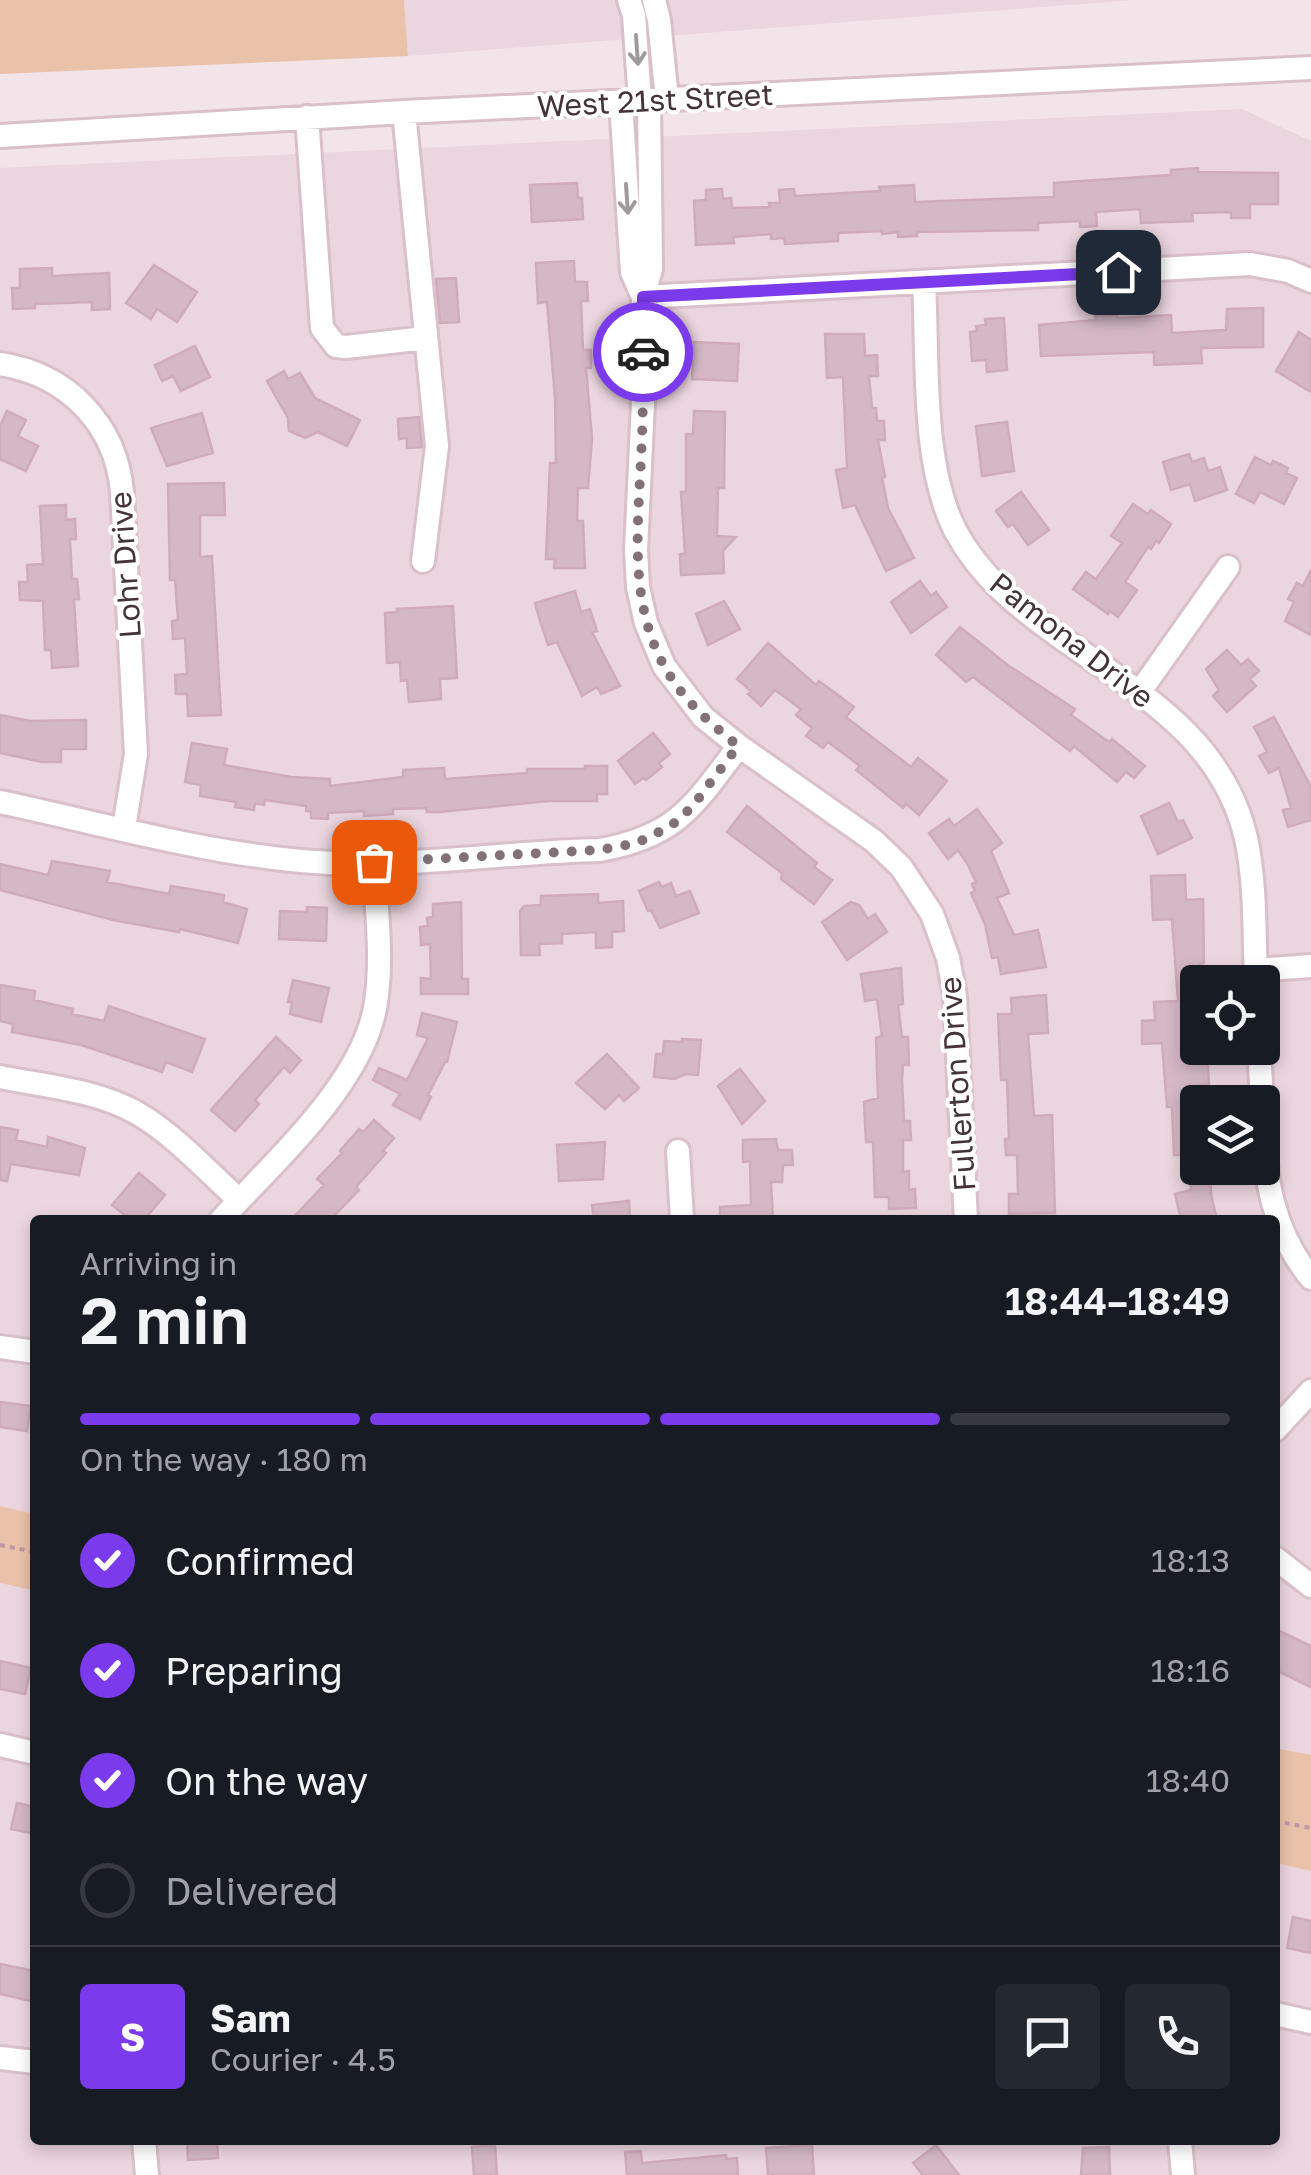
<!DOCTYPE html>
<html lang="en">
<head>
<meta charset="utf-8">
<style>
  :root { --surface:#171b24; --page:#242831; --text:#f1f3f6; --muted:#9ea1a6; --line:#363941; --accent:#7c3aed }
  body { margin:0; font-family:"Golos Text",sans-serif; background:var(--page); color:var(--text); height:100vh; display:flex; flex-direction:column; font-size:38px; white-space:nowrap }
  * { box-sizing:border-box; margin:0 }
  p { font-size:32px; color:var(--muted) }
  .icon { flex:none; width:55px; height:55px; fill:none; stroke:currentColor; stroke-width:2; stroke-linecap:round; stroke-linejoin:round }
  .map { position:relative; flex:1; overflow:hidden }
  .drawer { position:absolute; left:30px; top:1215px; width:1250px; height:930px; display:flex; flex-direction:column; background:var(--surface); border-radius:10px; box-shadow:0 5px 15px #0003 }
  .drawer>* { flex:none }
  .tools { position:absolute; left:1180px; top:965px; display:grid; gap:20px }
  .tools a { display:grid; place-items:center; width:100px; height:100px; border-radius:10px; background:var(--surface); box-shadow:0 5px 15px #0003; font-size:50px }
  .pin { position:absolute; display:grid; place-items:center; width:85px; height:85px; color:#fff; margin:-42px; border-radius:20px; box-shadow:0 5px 15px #0006 }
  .courier { position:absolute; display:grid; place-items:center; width:100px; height:100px; margin:-50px; border:8px solid #7c3aed; border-radius:50%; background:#fff; color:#222; box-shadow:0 2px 12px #0007 }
  .head em { font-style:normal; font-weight:600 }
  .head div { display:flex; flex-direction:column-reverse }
  .head { display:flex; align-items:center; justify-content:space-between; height:170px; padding:0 50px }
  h1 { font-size:65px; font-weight:600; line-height:75px }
  .bar { display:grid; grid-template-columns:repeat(4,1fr); gap:15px 10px; align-content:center; height:120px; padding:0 50px }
  .bar i { height:12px; border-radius:8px; background:var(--line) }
  .bar .on { background:var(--accent) }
  .bar p { grid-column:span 4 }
  .line { display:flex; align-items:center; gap:25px; padding:0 50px; border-top:2px solid var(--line) }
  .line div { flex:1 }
  .round { display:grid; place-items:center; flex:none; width:105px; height:105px; border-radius:10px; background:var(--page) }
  ol { padding:0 50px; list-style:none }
  li { display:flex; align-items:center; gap:30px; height:110px }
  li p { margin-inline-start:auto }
  li .icon { padding:10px; border-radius:50%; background:var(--accent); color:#fff; stroke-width:4 }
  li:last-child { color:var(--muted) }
  li i { width:55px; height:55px; border:5px solid var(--line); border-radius:50% }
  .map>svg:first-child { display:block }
  .residential { fill:#ebd5de; fill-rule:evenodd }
  .green { fill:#eac2a9 }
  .building { fill:#d5b8c6; stroke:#d0abbc; stroke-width:2.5 }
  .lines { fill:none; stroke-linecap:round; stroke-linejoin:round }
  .minor-casing { stroke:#dac0ca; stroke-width:28 }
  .path { stroke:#c196a8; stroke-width:4; stroke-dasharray:5 5; stroke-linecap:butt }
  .minor { stroke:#fff; stroke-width:22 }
  .oneway { stroke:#a2999e }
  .done { stroke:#827179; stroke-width:10; stroke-dasharray:0 18 }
  .route { stroke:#7c3aed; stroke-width:12 }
  .labels { text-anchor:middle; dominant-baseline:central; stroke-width:8; stroke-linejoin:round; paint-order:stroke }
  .street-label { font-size:30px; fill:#45333c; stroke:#fff }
</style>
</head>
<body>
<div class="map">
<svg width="1311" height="2175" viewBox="0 0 1311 2175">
  <rect width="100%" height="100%" fill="#f3e4e9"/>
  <path class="residential" d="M404,0h728l-724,56z
    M1242,109l69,32v1629l-36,-6v-544h-1240v294l-35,-8v-1338zM1198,982h64v66h-64zM1198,1102h64v66h-64z
    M0,1583l35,8v549h1240v-277l36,8v304h-1311z"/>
  <path class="green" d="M0,0h404l4,56 -408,18z
    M0,1506l35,8v77l-35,-8z
    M1275,1748l36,7v116l-36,-8z"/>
  <path class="building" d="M1198,168v4l80,1v31h-28v14h-19v-6l-39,1 1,8 -52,2 -1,-14 -44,3 1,14 -17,1v-6l-42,2v7l-121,2v4l-19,1v-5l-16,2v-3l-44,2v8l-53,3 -1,-6 -13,1v-5l-38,3 1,6 -38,2 -2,-44 12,-1v-10l16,-1 1,10 8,-1 1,10 38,-1 -1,-4h11l-1,-13 15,-1 1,7 85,-5 -1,-4 35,-2 1,17 139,-5v-14l117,-8v-5z
    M577,183l1,15h4l1,21 -51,3 -2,-37z
    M574,261l1,21h12l1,19h-7l2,49h8v18h-5l6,70 -4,50h-10l-1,33h6l2,47h-31l1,-9h-9l4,-96h6l-1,-65 -8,-96 -9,1 -2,-40z
    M154,265l43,27 -20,30 -20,-13 -6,10 -25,-16z
    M52,268v8l57,-3 1,36 -18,1v-8l-57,2v4l-22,1 -1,-21h8v-19z
    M456,278l3,44 -19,1 -4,-44z
    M1263,308v39l-62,1 1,15 -48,2v-13l-113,4 -2,-31 57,-5 -1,-4 23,-1v3l53,-3 1,18 54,-3 1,-21z
    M1004,318l3,52 -20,2 -1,-12 -14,1 -2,-29 7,-1 -1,-5 10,-1 -1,-6z
    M1299,332l12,8v52l-35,-21z
    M825,334h39l1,22 12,-1 1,21h-9l3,32h4l1,13h7l1,19h-7l7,37h-3l6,31 26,50 -28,13 -31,-66 -12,3 -7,-38 11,-2 -4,-91 -16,1z
    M694,342l45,2 -2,37 -45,-2z
    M195,346l15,31 -29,14 -8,-15 -11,5 -7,-16z
    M284,371l4,8 12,-6 15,25 45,22 -13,26 -29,-14 -13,6 -16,-7 -1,-13 -21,-37z
    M7,411l19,9 -8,16 20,10 -12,25 -26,-12v-33z
    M694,411l31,1 -1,76h-6l-1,48 19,1 -13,14 1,22 -43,2 -1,-21h5l-4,-62h5v-58h7z
    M202,413l11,40 -46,13 -16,-38z
    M419,417l3,30 -15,1v-10l-8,1 -1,-20z
    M1007,422l7,49 -32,5 -6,-50z
    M1189,454l3,8 12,-4 4,13 12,-4 7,23 -32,11 -5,-17 -19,6 -8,-28z
    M1255,457l16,8 2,-4 15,7 -2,5 11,5 -13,26 -24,-12 -6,11 -18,-9z
    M224,483l1,32h-25v42l12,-1 9,159 -33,1 -1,-22h-11l-1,-19 12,-1 -2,-36 -12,1 -1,-18 6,-1 -3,-40h-5l-2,-96z
    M1021,492l28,38 -21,15 -15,-21 -5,3 -12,-16z
    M1133,504l15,10 3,-4 20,14 -12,19 -3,-2 -5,8 -3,-2 -23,35 12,8 -19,27 -8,-6 -2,3 -35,-25 13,-17 10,7 26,-36 -11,-7z
    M66,505v15l9,-1 1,20h-6l2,40h5l2,20h-5l4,67 -26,2 -1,-18h-6l-2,-49 -23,-1 -1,-18h9l-1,-17 16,-1 -3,-58z
    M1311,570v65l-26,-14 9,-19 -6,-3 9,-16 6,3z
    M920,581l11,15 5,-4 11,15 -36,26 -20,-31z
    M575,591l6,21 9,-3 7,22 -5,1 28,54 -19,8 -4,-7 -15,9 -25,-54 -9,3 -8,-24 -5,-18z
    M724,601l16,28 -32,16 -12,-31z
    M453,606l4,72 -17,1 1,20 -32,3 -2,-22 -6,1 -1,-19 -13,1 -2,-50 13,-1 -1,-3z
    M960,627l49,39 66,43 -4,6 38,27 3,-3 33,27 -11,12 -8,-6 -9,10 -43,-36 -4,5 -97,-74 -7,5 -30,-27z
    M768,643l48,42 3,-4 35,26 -8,10 65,50 7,-9 29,23 -28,34 -13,-11 -3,4 -47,-38 4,-4 -32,-24 -5,6 -17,-12 6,-8 -16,-13 5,-6 -26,-19 -14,16 -13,-12 3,-3 -14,-12z
    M1227,650l14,15 7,-6 11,12 -9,8 6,7 -29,26 -14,-16 6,-6 -13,-21z
    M0,715l30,6 56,-1v29h-25v13h-19l-42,-9z
    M1274,717l37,70v33l-23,7 -5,-17 8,-2 -12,-40 -10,5 -10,-17 8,-4 -13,-25z
    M653,733l17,21 -11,9 3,4 -16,13 -3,-2 -8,6 -17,-23z
    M192,743l35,6 -3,16 67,12 39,2v7l73,-9v-7l41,-2 1,11 82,-6v-4h58v-3h22v28h-10v7h-48l-110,11h-12l-1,-4 -33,1v5l-29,2v-5l-36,2v6l-17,-1v-7h-5v-5l-41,-6 -1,5 -9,-2 -1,7 -19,-3 1,-5 -36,-6 1,-11 -16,-3z
    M1169,803l9,19 5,-2 9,18 -34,16 -17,-38z
    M747,806l70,57 -3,4 18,13 -18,24 -33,-25 1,-6 -55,-41z
    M977,809l25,34 -11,8 18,42 -12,5 17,37 24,-5 8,37 -45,7 -3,-17 -6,1 -7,-34 -14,-31 4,-2 -3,-7 4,-2 -8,-17 -10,-15 -10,9 -19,-26 20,-14 5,7z
    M52,861l58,10 -3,11 62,12 2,-8 53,9 -1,7 24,7 -9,34 -58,-14 -1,3 -66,-12 -113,-30v-26l48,11z
    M1185,875l1,25 17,-1 1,64 -4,1v14h-2v43l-12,1 2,34 19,-2 2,30 -17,2 6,36v33h-24l-2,-48h-5l-5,-64 -20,1v-23l13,-1 -1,-18 24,-1 -6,-82 -19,1 -2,-44z
    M659,882l3,5 9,-4 5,13 14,-5 9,22 -39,15 -9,-18 -3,1 -9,-20z
    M598,894v9l25,-2 1,30 -12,1v15l-16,1v-16l-34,2v9l-23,1 1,11h-19l-1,-44 4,-5 17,-1v-9z
    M461,902l1,77h6v15h-47v-16l10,1 -1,-35 -9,1 -1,-18 8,-1 -1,-8 6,-1v-13z
    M851,902l8,3 9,14 7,-5 12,18 -40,28 -25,-38z
    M307,907l20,1 -1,33 -47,-2 1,-28 27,1z
    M901,968l2,36 -5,1 4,32h6l1,28h-6l-1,15 2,41h6l1,19h-8v32l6,-1v19l6,-1 1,19 -27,1v-12h-14l-2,-55h-7l-2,-40 14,-4 -2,-60 6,-2 -5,-37 -12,2 -4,-27z
    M293,980l36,8 -8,34 -31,-8 2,-12h-4z
    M0,985l35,6 -1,9 39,9 -1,5 32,7 5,-15 96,33 -13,33 -26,-10 -4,10 -81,-27 -69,-13 1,-8 -13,-3z
    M1046,995l2,38 -20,1 6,82 18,-1 3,98 -46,1v-20h9l-1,-39h-11l-1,-16h4l-2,-59h-6l-3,-66h14l-1,-16z
    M422,1013l35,9 -10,40h-2l-17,33 3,2 -11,22 -27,-14 7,-11 -27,-14 6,-12 28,12 21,-42 -11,-3z
    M276,1037l25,23 -11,13 -6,-6 -29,33 4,4 -24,27 -24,-21z
    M682,1039l19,1 -3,35 -12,-1 -12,5 -20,-2 2,-23h7l1,-13 18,1z
    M607,1054l32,34 -15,13 -5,-6 -14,14 -29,-26z
    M740,1069l25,32 -23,23 -24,-38z
    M374,1120l20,18 -11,13 3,2 -30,34 3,3 -29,30h-39l33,-35 -7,-6 25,-26 -2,-2 19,-22 4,3z
    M0,1127l18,3 -2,10 31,7 1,-10 37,11 -6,27 -68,-11 -4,17 -7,-1z
    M776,1139l2,11h14l1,15h-10l-1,17h-11l2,38h-53v-13l31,-2 -1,-44 -7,1v-22z
    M605,1142l-2,37 -44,2 -2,-36z
    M1190,1168h20l1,26 6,26h-36l-6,-26 16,-4z
    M139,1173l26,22 -21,25h-13l-19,-15z
    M629,1201l1,19h-36l-2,-15z
    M0,1402l31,4 -4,25 -27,-4z
    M1275,1629l36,17v41l-36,-17z
    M0,1661l31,7 -6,26 -25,-5z
    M17,1803l18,4v27l-24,-5z
    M1293,1917l18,4v32l-24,-5z
    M0,1964l35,7v31l-35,-8z
    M187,2140h30l1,18 -30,2z
    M495,2145l2,30h-23l-2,-28z
    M812,2145l2,30h-46l-2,-27z
    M936,2145l23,30h-36l-10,-12z
    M1109,2147l1,28h-29l2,-27z
    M641,2151l1,12 84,-8v4l11,-1 1,17h-111l-2,-23z"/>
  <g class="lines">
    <g class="minor-casing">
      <path id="minor" d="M629,0l5,15 6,86
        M654,0l5,20 8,79
        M649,100l2,169 -8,28v106l-7,147 2,37 8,36 18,43 39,51 36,29 135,95 27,26 31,47 16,44 7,38 11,224
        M621,102l11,170 11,25
        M404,112l33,334 -14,115
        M307,117l15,211 14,18 10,1 79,-9
        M0,136l404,-24 907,-44
        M924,282c4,75 -3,181 31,248 25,47 63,77 105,107 79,56 162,100 186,201 10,46 8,97 10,144
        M643,297l607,-33 38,7 23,10
        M0,364c67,10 116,60 122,128l14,262 -12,74
        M1139,693l89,-126
        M0,802c99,21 200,50 301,59 99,9 200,-9 299,-11 78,-14 94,-45 139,-104
        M1255,970l56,-4
        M1259,1048l3,54
        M0,1077c44,9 97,13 137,36 38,22 70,58 102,87
        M1262,1118c3,59 10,113 49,160
        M678,1151l4,69
        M221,1220c53,-59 144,-138 155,-218 7,-46 0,-94 -2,-140
        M0,1347l35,5
        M1275,1430l36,-39
        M1275,1558l36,28
        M0,1745l35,8
        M1275,2014l36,8
        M0,2058l35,4
        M144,2140l3,35
        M1180,2140l3,35"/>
    </g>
    <path class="path" d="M0,1545l35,7
      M1275,1821l36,7"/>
    <use href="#minor" class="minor"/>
  </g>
  <defs><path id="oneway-shaft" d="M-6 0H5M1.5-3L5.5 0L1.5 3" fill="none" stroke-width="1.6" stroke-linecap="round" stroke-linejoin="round" transform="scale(2.5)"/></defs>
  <g class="oneway">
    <use href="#oneway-shaft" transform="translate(637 50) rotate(86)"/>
    <use href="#oneway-shaft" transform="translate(627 199) rotate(86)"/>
  </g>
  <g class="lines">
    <path class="done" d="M374,862l226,-12 37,-7 34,-17 21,-19 46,-61c-19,-16 -39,-32 -55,-52 -56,-69 -46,-153 -42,-235 2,-36 2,-72 2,-107"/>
    <path class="route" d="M643,352v-55l475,-25"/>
  </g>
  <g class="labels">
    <g class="street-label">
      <text transform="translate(655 100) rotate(-3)">West 21st Street</text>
      <text transform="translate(125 565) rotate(-94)">Lohr Drive</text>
      <text transform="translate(1072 640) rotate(38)">Pamona Drive</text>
      <text transform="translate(957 1084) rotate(-94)">Fullerton Drive</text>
    </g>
  </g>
</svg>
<div class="tools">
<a><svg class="icon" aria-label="locate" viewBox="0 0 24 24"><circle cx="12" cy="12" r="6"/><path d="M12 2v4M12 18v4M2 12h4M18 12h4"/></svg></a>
<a><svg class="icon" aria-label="layers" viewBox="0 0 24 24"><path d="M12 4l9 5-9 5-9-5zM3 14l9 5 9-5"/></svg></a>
</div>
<div class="pin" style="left:374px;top:862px;background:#ea580c"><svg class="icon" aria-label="bag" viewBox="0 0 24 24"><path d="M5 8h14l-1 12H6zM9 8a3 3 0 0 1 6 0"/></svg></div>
<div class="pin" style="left:1118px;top:272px;background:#1f2937"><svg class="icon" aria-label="home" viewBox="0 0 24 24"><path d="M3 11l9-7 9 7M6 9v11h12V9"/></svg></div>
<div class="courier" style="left:643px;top:352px"><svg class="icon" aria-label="car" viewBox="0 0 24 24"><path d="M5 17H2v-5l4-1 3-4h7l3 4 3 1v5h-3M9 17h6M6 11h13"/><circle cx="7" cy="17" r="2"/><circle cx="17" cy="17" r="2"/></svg></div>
<section class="drawer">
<div class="head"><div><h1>2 min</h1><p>Arriving in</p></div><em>18:44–18:49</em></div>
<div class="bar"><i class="on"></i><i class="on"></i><i class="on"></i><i></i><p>On the way · 180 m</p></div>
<ol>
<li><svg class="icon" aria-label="check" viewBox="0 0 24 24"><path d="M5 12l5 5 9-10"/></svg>Confirmed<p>18:13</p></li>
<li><svg class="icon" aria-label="check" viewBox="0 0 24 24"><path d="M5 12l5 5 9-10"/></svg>Preparing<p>18:16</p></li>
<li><svg class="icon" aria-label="check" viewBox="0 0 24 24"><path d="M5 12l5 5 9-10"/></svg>On the way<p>18:40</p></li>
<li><i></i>Delivered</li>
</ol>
<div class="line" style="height:180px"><b class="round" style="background:var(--accent);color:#fff">S</b><div><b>Sam</b><p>Courier · 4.5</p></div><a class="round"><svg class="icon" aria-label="chat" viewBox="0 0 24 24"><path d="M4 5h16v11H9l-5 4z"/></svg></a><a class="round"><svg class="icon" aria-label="phone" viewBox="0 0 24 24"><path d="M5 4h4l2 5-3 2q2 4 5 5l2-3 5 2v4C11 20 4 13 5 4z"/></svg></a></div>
</section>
</div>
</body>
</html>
